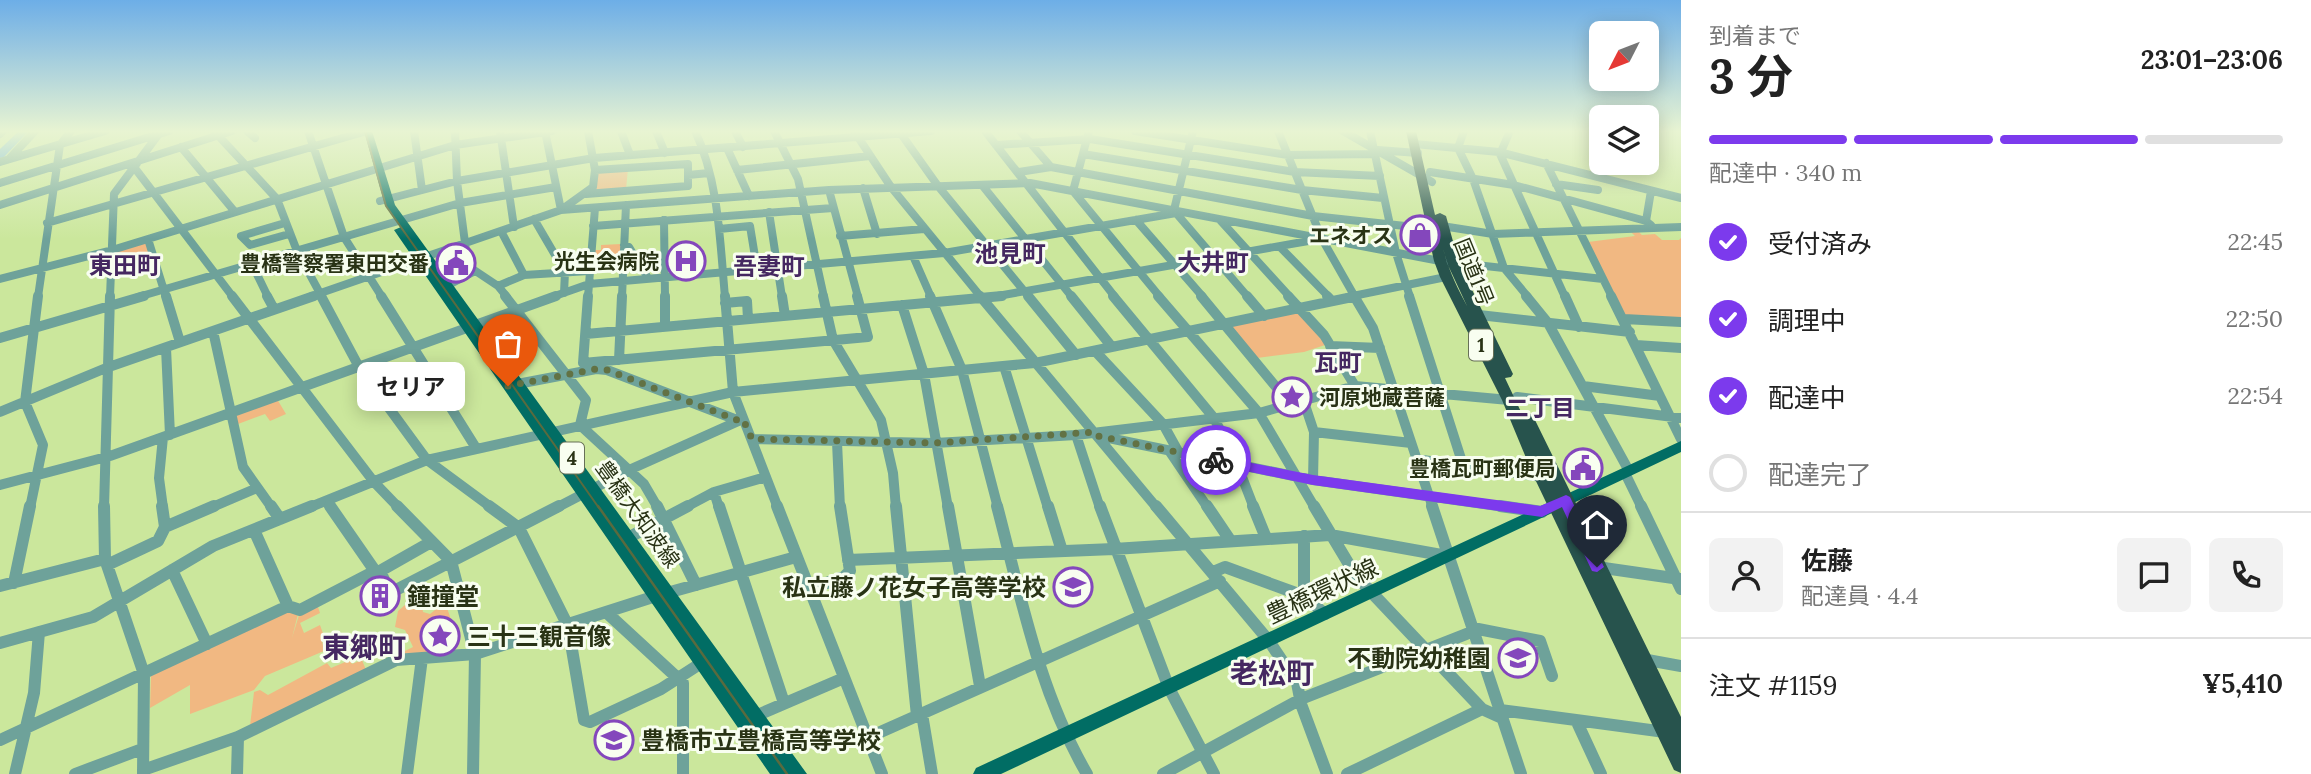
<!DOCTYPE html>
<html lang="ja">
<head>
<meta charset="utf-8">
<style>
  :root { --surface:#fff; --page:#f2f2f2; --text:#222; --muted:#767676; --line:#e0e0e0; --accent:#7c3aed }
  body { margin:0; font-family:Lora,"Noto Sans JP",serif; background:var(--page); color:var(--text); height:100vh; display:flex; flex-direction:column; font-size:26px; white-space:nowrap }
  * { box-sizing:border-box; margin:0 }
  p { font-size:23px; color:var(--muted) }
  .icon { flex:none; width:38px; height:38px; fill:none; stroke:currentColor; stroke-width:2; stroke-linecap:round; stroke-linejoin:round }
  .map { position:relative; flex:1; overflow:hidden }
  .details { display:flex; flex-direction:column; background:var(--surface); width:630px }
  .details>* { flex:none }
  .needle { width:46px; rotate:228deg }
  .tools { position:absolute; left:1589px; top:21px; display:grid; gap:14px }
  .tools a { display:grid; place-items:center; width:70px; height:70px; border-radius:10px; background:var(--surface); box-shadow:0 4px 18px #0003; font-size:35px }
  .pin { position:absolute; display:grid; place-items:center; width:60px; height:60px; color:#fff; margin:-72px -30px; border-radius:50% 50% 50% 0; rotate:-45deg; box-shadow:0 0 7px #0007 }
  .pin .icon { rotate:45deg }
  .courier { position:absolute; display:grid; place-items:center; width:70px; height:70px; margin:-35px; border:5px solid #7c3aed; border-radius:50%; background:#fff; color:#222; box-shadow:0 2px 9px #0007 }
  .bubble { position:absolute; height:49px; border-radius:10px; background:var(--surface); box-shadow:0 4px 18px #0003; font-size:23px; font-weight:700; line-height:49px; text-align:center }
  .head em { font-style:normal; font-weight:700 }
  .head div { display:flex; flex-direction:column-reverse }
  .head { display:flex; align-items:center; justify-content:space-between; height:119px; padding:0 28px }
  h1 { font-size:46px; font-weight:700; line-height:52px }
  .bar { display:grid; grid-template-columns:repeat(4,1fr); gap:10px 7px; align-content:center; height:84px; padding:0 28px }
  .bar i { height:9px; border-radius:5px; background:var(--line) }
  .bar .on { background:var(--accent) }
  .bar p { grid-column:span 4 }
  .line { display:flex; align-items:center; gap:18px; padding:0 28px; border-top:2px solid var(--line) }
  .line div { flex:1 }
  .round { display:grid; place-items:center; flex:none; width:74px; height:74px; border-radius:10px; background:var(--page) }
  ol { padding:0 28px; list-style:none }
  li { display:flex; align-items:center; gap:21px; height:77px }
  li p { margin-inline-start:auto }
  li .icon { padding:7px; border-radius:50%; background:var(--accent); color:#fff; stroke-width:4 }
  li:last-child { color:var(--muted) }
  li i { width:38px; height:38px; border:4px solid var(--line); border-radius:50% }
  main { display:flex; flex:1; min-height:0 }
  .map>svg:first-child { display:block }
  .green { fill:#f1b882 }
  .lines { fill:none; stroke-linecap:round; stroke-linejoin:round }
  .river { fill:#54a5e6; fill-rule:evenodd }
  .minor-far2 { stroke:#6ea29a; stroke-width:8 }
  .minor-far1 { stroke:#6ea29a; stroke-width:10 }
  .minor { stroke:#6ea29a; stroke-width:12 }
  .major { fill:#016d64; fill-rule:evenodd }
  .highway { fill:#27534d; fill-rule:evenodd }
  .tram-far1 { stroke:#5a6a3e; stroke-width:2 }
  .tram { stroke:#5a6a3e; stroke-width:2.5 }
  .route { fill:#7c3aed }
  .done { stroke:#627244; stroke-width:7; stroke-dasharray:0 12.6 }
  .labels { text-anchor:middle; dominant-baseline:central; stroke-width:6; stroke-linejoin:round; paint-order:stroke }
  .shield { fill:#f8fef0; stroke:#677057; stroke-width:2 }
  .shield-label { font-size:19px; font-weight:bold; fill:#293315 }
  .poi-label { font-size:21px; font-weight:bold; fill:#293315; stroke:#f8fef0; text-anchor:end }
  .street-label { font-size:21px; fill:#293315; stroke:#f8fef0 }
  .neighbourhood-label { font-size:23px; font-weight:bold; fill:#452861; stroke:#f8fef0 }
  .quarter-label { font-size:24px; font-weight:bold; fill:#452861; stroke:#f8fef0 }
  .near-poi-label { font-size:24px; font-weight:bold; fill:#293315; stroke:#f8fef0; text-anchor:start }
  .near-street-label { font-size:24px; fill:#293315; stroke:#f8fef0 }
  .near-quarter-label { font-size:28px; font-weight:bold; fill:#452861; stroke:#f8fef0 }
</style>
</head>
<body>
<main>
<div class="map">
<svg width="1681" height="774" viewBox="0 0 1681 774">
  <rect width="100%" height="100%" fill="#cbe79c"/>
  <path class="green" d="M628,169l-2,20 -31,1 3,-19z
    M1629,230h8l5,5 13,-1 7,6h17l2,-2v82l-56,-5 -37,-73 47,-6z
    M146,242l6,16 -37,11v-17z
    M621,244l-1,26 -28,1 2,-21h7v-5z
    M1296,311l22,22 7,12 -21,7 -47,6 -27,-33z
    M277,399l9,15 -16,7 -5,-7 -27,10 -2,-11z
    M412,599l10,7 1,6 7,2 15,-12 12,35 -3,14 -59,5 18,-9 -8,-17 -10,-3 3,-16z
    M318,607l2,6 -20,10 4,10 16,-8 5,14 -3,2 2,10 -59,25 -11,14 -64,24v-29l-40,23 1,-32 136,-67 11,5 -6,24 7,-23z
    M350,660l2,4 10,-4 4,10 -116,56 4,-34 6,-2 8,5 59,-32 4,5z"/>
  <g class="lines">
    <path class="river" d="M19,131h10l-25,26 -4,1v-9z"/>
    <path class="minor-far2" d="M214,131l63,68 20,52 25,46
      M247,131l8,7
      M308,131l36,106 38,60
      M414,131l8,59
      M455,131l2,50 11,85 30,20 9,11
      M500,131l14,96
      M545,131l16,79
      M621,131l9,24
      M656,131l9,22
      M695,131c24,50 25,112 30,166
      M735,131l8,16
      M774,131l24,48 26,118
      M854,131l37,56 90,110
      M899,131l39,55 91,111
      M985,131l130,166
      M1020,131l31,36
      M1089,131l-16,60 87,106
      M1135,131l153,24 87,-1
      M1278,131l44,108 33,58
      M1343,131l89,51
      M1370,131l26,122 14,44
      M1464,131l-6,17 15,31 31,89 24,29
      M1510,131l-10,23 65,143
      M0,134l3,-3
      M1415,144l84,8 182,46
      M996,145l94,-6 205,33 85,4
      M181,147l54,65
      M727,148l22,48
      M1378,150l40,3
      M1083,154l219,36 81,8
      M9,159l26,-28
      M0,162l105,-31
      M1546,163l66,134
      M134,167l99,130
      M737,170l133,-14
      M1019,172l32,-5 262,49 120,13
      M1430,172l84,13 132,36
      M688,175l21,-2
      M0,183l169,-52
      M1556,184l42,6
      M982,185l90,112
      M863,188l14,46
      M829,190l29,107
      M1651,191l-5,30 5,4
      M586,194l102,-8v-22l-93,6
      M380,201l77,-20 137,-23 337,-27
      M0,205l232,-74
      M561,210l268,-20 201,-7 410,78 163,18
      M769,212l13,85
      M1176,213l72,84
      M534,219l31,53 -1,21
      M664,220l1,77
      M1136,220l67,77
      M1220,220l70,77
      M47,223l320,-92
      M285,223l-44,13 9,9 39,-11
      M593,226l240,-18
      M1442,226l51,8 188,-7
      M719,229l31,-3 7,43
      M501,231l23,44
      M840,236l84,-7
      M148,239l18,58
      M624,245l5,2 19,31
      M1280,247l49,50
      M913,256l18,41
      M252,264l16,33
      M0,279l112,-29 343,-105 97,-14
      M498,286l26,-11 65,-4
      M441,289l34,-18
      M38,297l22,-152 11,-14
      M110,297l4,-103 47,-63
      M138,297l322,-94 96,-16
      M309,297l252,-87 32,-23 2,-17 -7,-39
      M552,297l37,-13 355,-31 232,-40 -2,-3 19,-79
      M588,297l7,-89
      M622,297l4,-92
      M992,297l322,-57
      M1348,297l98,-20"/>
    <path class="minor-far1" d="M166,296l14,46
      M232,296l142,186 25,26
      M267,296l7,13
      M321,296l38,71 68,93 65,48
      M381,296l95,152
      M505,296l81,104 -6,25 64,59 14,24
      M588,296l-5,67 285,-26 -11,-41
      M665,296v30
      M725,296l8,96 45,116
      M782,296l3,20
      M823,296l10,44 48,80 12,53 3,35
      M930,296l32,74 36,138
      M980,296l177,212
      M1028,296l48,59
      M1071,296l41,51
      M1113,296l101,122 23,46 17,44
      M1158,296l101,117 56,95
      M1201,296l89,108
      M1247,296l17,20
      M1288,296l36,39 31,51
      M1327,296l5,5
      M1354,296l19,32 60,180
      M1409,296l54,169
      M1526,296l22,27 81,148
      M1565,296l14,31
      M1611,296l70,143
      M725,303l22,-2 1,18
      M902,305l22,69 24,134
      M1479,315l151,17
      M1624,319l57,3
      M213,331l30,136 29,41
      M586,334l416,-38
      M0,338l144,-42
      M1636,345l45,3
      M1330,346l50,2
      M166,348l4,87
      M1095,351l68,73 16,29
      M619,360l3,-64
      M1004,366l44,142
      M512,385l84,-16 11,1 130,50
      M1583,386l77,10
      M1517,397l164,21
      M1303,399l11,33 -1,48
      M0,412l106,-44 208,-72
      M1314,432l97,11
      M1076,435l24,73
      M1099,436l214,44 199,28
      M752,439l183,4 141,-8 183,-22 96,-27 154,14
      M837,442l3,66
      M1170,452l38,56
      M1416,459l126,18
      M1625,473l17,35
      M0,485l110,-29 446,-160
      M714,492l5,16
      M326,501l5,7
      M30,508l13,-63 -18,-43 13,-106
      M104,508l6,-212
      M163,508l-4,-30 4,-41
      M210,508l47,-20
      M308,508l119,-48 306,-68 302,-29 322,-67
      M556,508l73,-38 114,-51
      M684,508l30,-16 52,-15"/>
    <path class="minor" d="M104,506l1,53 39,115 -1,100
      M271,506l9,13
      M330,506l45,65
      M397,506l54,55 24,93 -2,120
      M489,506l30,22 49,98 16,94 6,2 71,-33 45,-29
      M657,506l39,79
      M719,506l65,197
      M777,506l105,268
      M896,506l21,210
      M948,506l32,180
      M997,506c24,91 42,186 90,268
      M1048,506l14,45
      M1100,506l69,182 45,86
      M1156,506l113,135 28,42 4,21 26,70
      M1207,506l23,34
      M1253,506l13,32
      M1314,506l42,70 126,133 20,9
      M1432,506l89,268
      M1500,506l42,6
      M1641,506l40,83
      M165,527l49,-21
      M254,530l34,76 12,4 75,-39h5l51,-29
      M622,541l66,-35
      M848,560l266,-11 216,-14 117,21
      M107,565l51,-24 7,-14 -3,-21
      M1597,567l83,12
      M172,570l35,74
      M380,571l10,22 169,-87
      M1213,572l12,-5 79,29v-60
      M14,583l16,-77
      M0,586l105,-27
      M809,589l35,-12 6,-6 -10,-65
      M1304,596l21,18
      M606,612l77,71v91
      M1473,628l67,13 12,35
      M0,643l93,-26 120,-71 99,-40
      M1642,659l39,7
      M1500,710l76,10
      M922,714l10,60
      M753,717l91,-39
      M867,738l353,-157
      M0,740l288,-134
      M143,770l95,-33 158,-77 79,-6 181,-58 140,-39
      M15,774l19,-81 5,-61
      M75,774l67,-25
      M237,774l1,-37
      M407,774l15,-116
      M1163,774l138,-75 173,-68
      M1347,774l135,-65
      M1601,774l-25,-54 89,12"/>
    <path class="major" d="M364,131h8l23,74 412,569h-37l-376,-544 7,-3 -16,-22z
      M1681,441v11l-680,322h-28l3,-6z"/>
    <path class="highway" d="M1406,131h10l19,84 5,-2 6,3 13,47 54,111 -2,3 -6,1 17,36h10l2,4 147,299v56l-7,-3 -140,-293 -32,-77 -62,-123 -6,-16zM1443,248l4,15 20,43c-10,-19 -19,-37 -24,-58z"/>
    <path class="tram-far1" d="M365,131l21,75 213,302"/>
    <path class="tram" d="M598,506l189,268"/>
  </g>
  <linearGradient id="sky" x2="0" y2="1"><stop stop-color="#6daee7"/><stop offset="0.55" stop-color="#e8f4d2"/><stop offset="1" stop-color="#e8f4d2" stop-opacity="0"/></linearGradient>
  <rect width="1681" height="239" fill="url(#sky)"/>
  <path class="route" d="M1216,456l97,19 227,31 26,-11 4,2 34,70 -7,5 -5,-1 -30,-64 -20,10 -229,-32 -101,-21v-7z"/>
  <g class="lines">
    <path class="done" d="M508,386l88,-17 11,1 130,50 6,-1 9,20 183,4 160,-11 3,4 118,24"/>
  </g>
  <defs>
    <g id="shop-ring" transform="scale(2.0125)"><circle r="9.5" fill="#f8fef0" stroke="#8447bc" stroke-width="1.5"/><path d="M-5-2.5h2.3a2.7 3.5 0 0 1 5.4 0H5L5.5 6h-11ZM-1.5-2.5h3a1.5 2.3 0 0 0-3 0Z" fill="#8447bc"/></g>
    <g id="hospital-ring" transform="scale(2.0125)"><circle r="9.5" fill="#f8fef0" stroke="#8447bc" stroke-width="1.5"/><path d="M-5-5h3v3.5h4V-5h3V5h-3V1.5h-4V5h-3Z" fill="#8447bc"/></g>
    <g id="civic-ring" transform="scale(2.0125)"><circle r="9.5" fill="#f8fef0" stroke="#8447bc" stroke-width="1.5"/><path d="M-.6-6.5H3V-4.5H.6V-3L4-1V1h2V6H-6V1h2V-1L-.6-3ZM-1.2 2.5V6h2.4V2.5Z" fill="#8447bc"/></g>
    <g id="sight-ring" transform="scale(2.0125)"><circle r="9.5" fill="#f8fef0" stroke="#8447bc" stroke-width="1.5"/><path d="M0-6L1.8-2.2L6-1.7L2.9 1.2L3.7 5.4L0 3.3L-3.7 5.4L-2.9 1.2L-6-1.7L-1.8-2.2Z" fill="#8447bc"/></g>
    <g id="school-ring" transform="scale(2.0125)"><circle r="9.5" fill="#f8fef0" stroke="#8447bc" stroke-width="1.5"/><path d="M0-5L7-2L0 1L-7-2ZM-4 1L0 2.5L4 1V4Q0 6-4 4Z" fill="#8447bc"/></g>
    <g id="building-ring" transform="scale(2.0125)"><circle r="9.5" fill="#f8fef0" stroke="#8447bc" stroke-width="1.5"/><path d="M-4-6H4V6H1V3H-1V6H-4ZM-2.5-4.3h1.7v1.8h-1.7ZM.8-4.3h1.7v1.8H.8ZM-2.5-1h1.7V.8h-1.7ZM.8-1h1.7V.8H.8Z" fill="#8447bc"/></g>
  </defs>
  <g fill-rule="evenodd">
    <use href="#shop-ring" x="1420" y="235"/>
    <use href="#hospital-ring" x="686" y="261"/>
    <use href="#civic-ring" x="456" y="263"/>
    <use href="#sight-ring" x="1292" y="397"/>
    <use href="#civic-ring" x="1583" y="468"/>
    <use href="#school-ring" x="1073" y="587"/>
    <use href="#building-ring" x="380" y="596"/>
    <use href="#sight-ring" x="440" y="636"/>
    <use href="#school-ring" x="1518" y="658"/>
    <use href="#school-ring" x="614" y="740"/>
  </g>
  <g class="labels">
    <g class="shield">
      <rect x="1469" y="329.5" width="24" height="31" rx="5"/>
      <rect x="560" y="442.5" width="24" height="31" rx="5"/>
    </g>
    <g class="shield-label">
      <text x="1481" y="345">1</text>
      <text x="572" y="458">4</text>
    </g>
    <g class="poi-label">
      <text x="1393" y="235">エネオス</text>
      <text x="659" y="261">光生会病院</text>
      <text x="429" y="263">豊橋警察署東田交番</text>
      <text x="1319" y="397" text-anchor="start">河原地蔵菩薩</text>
      <text x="1556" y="468">豊橋瓦町郵便局</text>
    </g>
    <g class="street-label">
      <text transform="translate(1474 272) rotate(68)">国道1号</text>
      <text transform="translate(638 514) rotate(54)">豊橋大知波線</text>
    </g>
    <g class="neighbourhood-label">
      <text x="1540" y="407">二丁目</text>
    </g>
    <g class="quarter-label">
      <text x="1010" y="253">池見町</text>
      <text x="1213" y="262">大井町</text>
      <text x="125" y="265">東田町</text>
      <text x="769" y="266">吾妻町</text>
      <text x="1338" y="362">瓦町</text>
    </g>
    <g class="near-poi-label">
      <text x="1046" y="587" text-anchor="end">私立藤ノ花女子高等学校</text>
      <text x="407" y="596">鐘撞堂</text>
      <text x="467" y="636">三十三観音像</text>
      <text x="1491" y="658" text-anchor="end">不動院幼稚園</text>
      <text x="641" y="740">豊橋市立豊橋高等学校</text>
    </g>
    <g class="near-street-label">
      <text transform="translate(1322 591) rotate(-25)">豊橋環状線</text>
    </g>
    <g class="near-quarter-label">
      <text x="364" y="647">東郷町</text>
      <text x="1272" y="673">老松町</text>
    </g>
  </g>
</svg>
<div class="tools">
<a><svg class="needle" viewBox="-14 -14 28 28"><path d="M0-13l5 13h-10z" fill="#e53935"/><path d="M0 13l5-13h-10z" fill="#767676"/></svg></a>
<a><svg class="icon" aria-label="layers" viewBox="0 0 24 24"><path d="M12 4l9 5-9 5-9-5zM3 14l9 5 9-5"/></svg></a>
</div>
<div class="pin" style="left:508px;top:386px;background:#ea580c"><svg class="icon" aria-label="bag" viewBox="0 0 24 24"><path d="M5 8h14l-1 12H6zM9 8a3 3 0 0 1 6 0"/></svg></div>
<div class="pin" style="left:1597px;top:567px;background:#1f2937"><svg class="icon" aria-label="home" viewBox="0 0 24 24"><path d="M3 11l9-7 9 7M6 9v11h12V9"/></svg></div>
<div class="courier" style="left:1216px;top:460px"><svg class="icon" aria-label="bike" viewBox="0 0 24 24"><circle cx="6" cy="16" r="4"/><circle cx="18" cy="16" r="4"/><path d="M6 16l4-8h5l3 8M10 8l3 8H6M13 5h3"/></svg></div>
<div class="bubble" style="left:357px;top:362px;width:108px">セリア</div>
</div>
<section class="details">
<div class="head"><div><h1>3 分</h1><p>到着まで</p></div><em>23:01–23:06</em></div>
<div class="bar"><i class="on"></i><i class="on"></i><i class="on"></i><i></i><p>配達中 · 340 m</p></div>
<ol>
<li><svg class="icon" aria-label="check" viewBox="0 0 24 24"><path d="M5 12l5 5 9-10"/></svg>受付済み<p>22:45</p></li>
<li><svg class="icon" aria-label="check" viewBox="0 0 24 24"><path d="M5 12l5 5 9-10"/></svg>調理中<p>22:50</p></li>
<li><svg class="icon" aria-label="check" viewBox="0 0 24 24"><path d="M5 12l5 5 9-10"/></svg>配達中<p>22:54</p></li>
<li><i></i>配達完了</li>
</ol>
<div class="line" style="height:126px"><a class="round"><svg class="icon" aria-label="person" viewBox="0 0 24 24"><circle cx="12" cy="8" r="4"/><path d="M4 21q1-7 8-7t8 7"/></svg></a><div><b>佐藤</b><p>配達員 · 4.4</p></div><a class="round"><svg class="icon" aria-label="chat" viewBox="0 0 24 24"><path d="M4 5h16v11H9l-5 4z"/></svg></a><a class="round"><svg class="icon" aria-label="phone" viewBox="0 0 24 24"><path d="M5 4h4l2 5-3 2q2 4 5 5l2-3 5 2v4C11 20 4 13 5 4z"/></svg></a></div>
<div class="line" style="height:91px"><div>注文 #1159</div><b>¥5,410</b></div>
</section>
</main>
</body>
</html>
